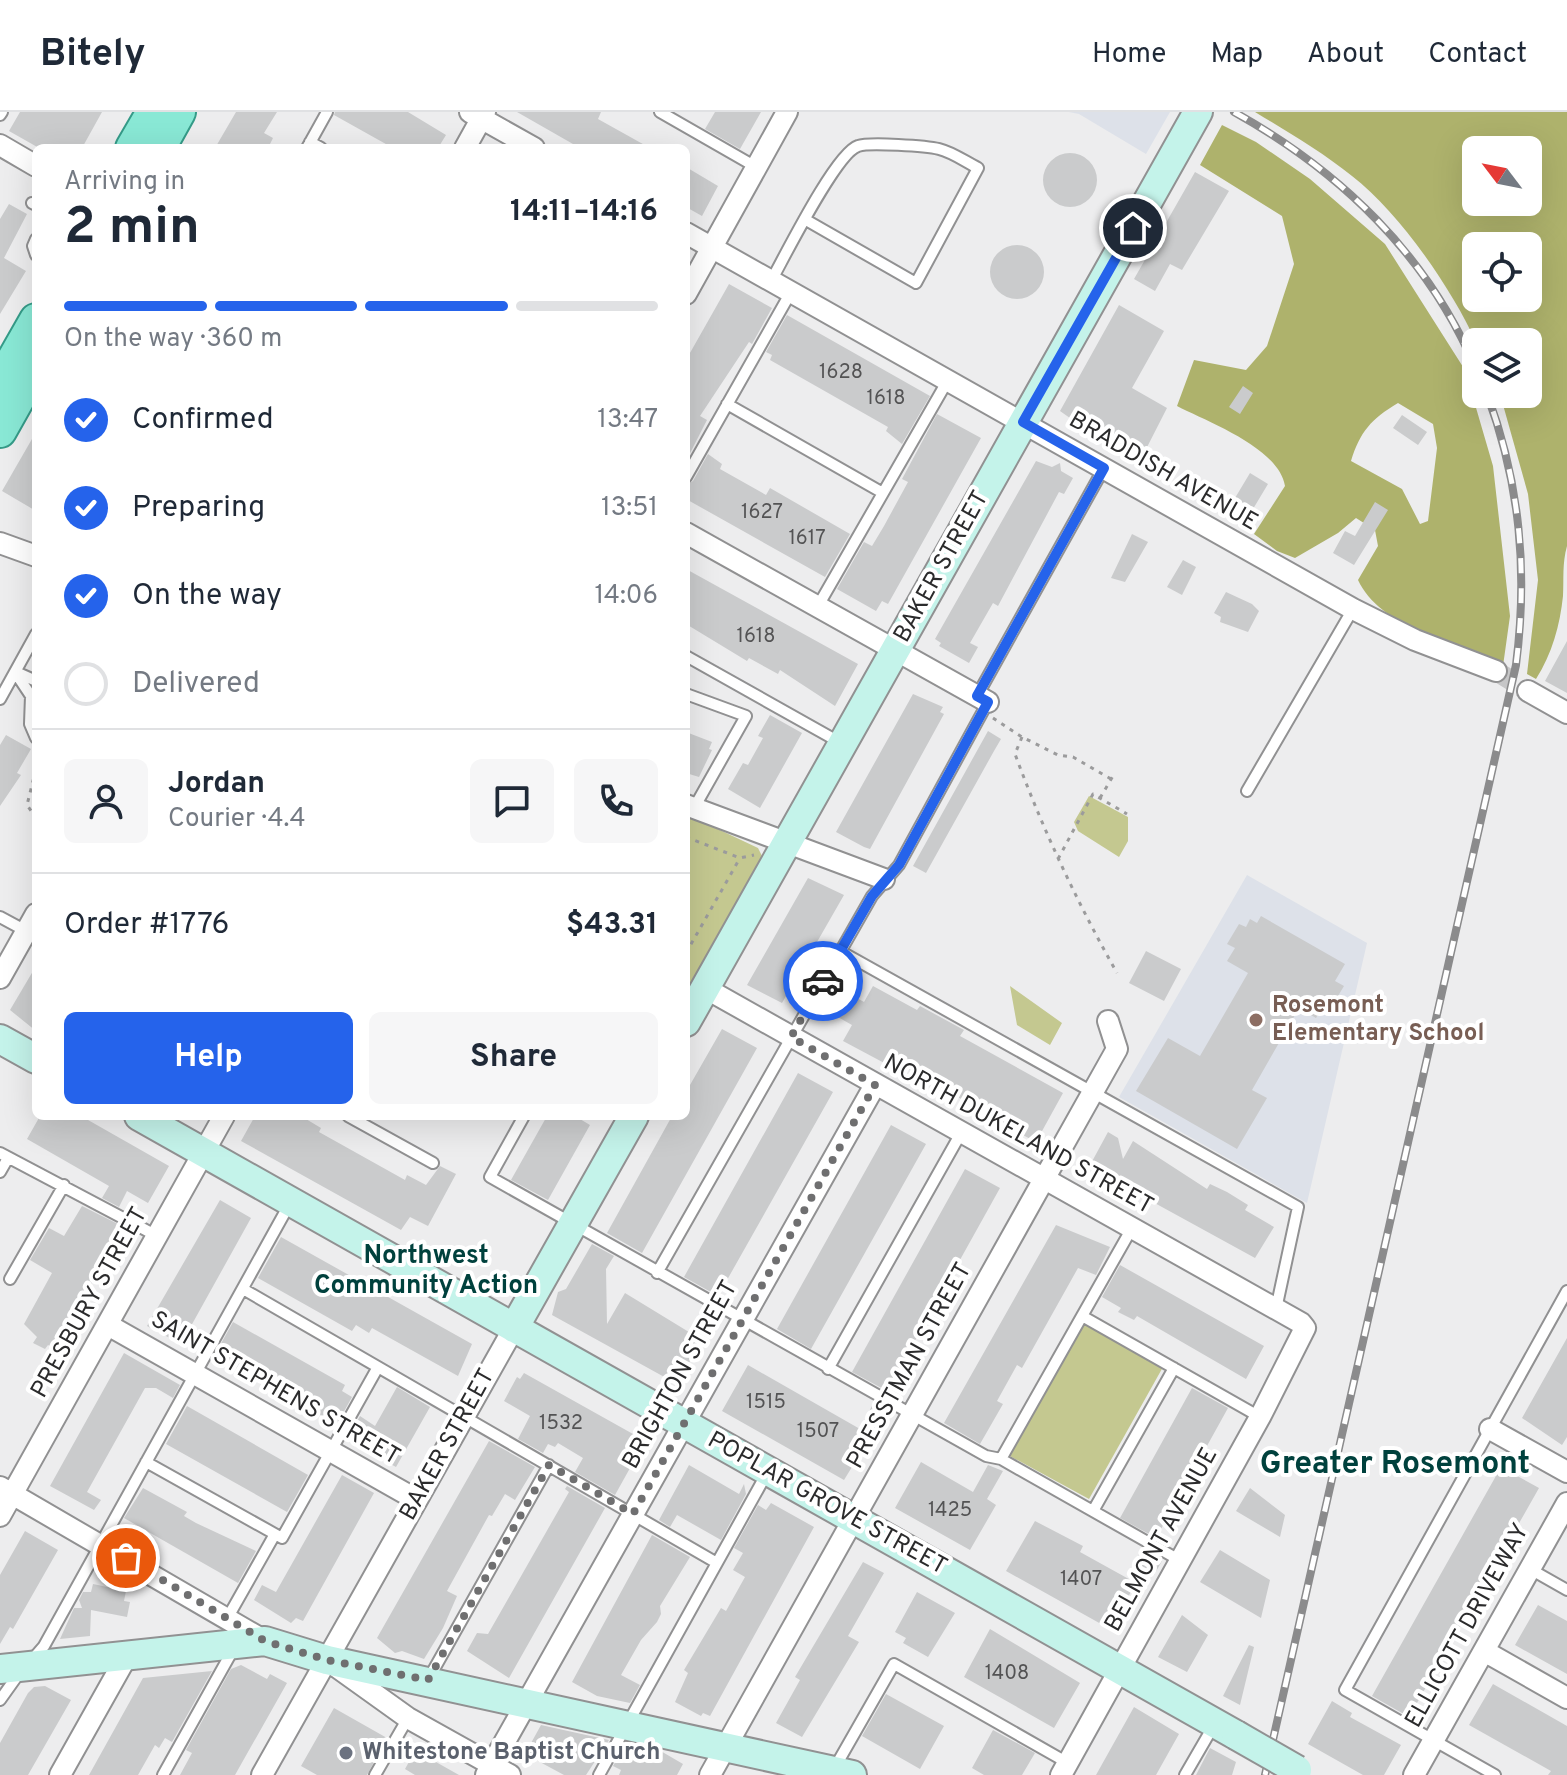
<!DOCTYPE html>
<html lang="en">
<head>
<meta charset="utf-8">
<style>
  :root { --surface:#fff; --page:#f6f6f7; --text:#1f2937; --muted:#747a83; --line:#e0e1e3; --accent:#2563eb }
  body { margin:0; font-family:Overpass,sans-serif; background:var(--page); color:var(--text); height:100vh; display:flex; flex-direction:column; font-size:30px; white-space:nowrap }
  * { box-sizing:border-box; margin:0 }
  p { font-size:26px; color:var(--muted) }
  .icon { flex:none; width:44px; height:44px; fill:none; stroke:currentColor; stroke-width:2; stroke-linecap:round; stroke-linejoin:round }
  .map { position:relative; flex:1; overflow:hidden }
  .panel { position:absolute; left:32px; top:32px; width:658px; height:976px; display:flex; flex-direction:column; background:var(--surface); border-radius:12px; box-shadow:0 8px 32px #0002 }
  .panel>* { flex:none }
  .needle { width:52px; rotate:302deg }
  .fabs { position:absolute; left:1462px; top:24px; display:grid; gap:16px }
  .fabs a { display:grid; place-items:center; width:80px; height:80px; border-radius:12px; background:var(--surface); box-shadow:0 8px 32px #0002; font-size:40px }
  .pin { position:absolute; display:grid; place-items:center; width:68px; height:68px; color:#fff; margin:-34px; border:4px solid #fff; border-radius:50%; box-shadow:0 2px 8px #0007 }
  .courier { position:absolute; display:grid; place-items:center; width:80px; height:80px; margin:-40px; border:6px solid #2563eb; border-radius:50%; background:#fff; color:#222; box-shadow:0 2px 10px #0007 }
  .headline em { font-style:normal; font-weight:700 }
  .headline div { display:flex; flex-direction:column-reverse }
  .headline { display:flex; align-items:center; justify-content:space-between; height:136px; padding:0 32px }
  h1 { font-size:52px; font-weight:700; line-height:60px }
  .bar { display:grid; grid-template-columns:repeat(4,1fr); gap:12px 8px; align-content:center; height:96px; padding:0 32px }
  .bar i { height:10px; border-radius:6px; background:var(--line) }
  .bar .active { background:var(--accent) }
  .bar p { grid-column:span 4 }
  .line { display:flex; align-items:center; gap:20px; padding:0 32px; border-top:2px solid var(--line) }
  .line div { flex:1 }
  .round { display:grid; place-items:center; flex:none; width:84px; height:84px; border-radius:12px; background:var(--page) }
  ol { padding:0 32px; list-style:none }
  li { display:flex; align-items:center; gap:24px; height:88px }
  li p { margin-inline-start:auto }
  li .icon { padding:8px; border-radius:50%; background:var(--accent); color:#fff; stroke-width:4 }
  li:last-child { color:var(--muted) }
  li i { width:44px; height:44px; border:4px solid var(--line); border-radius:50% }
  .action { display:flex; gap:16px; margin-top:auto; padding:16px 32px }
  .action a { flex:1; height:92px; border-radius:12px; background:var(--accent); color:#fff; font-size:32px; font-weight:700; line-height:92px; text-align:center }
  .action a+a { background:var(--page); color:var(--text) }
  header { display:flex; align-items:center; gap:48px; box-sizing:border-box; height:112px; padding:0 40px; background:var(--surface); border-bottom:2px solid var(--line) }
  header strong { font-size:38px }
  nav { display:flex; gap:44px; margin-inline-start:auto; font-size:28px }
  .map>svg:first-child { display:block }
  .built { fill:#dde1e9 }
  .green { fill:#c4c890 }
  .forest { fill:#aeb26c; fill-rule:evenodd }
  .building { fill:#cacbcc }
  .lines { fill:none; stroke-linecap:round; stroke-linejoin:round }
  .street-tunnel { stroke:#c6c6c7; stroke-width:20; stroke-dasharray:20 10; stroke-linecap:butt }
  .lane-casing { stroke:#919192; stroke-width:14 }
  .street-casing { stroke:#919192; stroke-width:24 }
  .secondary-casing { stroke:#919192; stroke-width:32 }
  .primary-casing { stroke:#359b88; stroke-width:36 }
  .path { stroke:#9b9b9c; stroke-width:3; stroke-dasharray:4 6; stroke-linecap:butt }
  .lane { stroke:#fff; stroke-width:10 }
  .street { stroke:#fff; stroke-width:20 }
  .secondary { stroke:#c4f3ea; stroke-width:28 }
  .primary { stroke:#89e8d5; stroke-width:32 }
  .rail-casing { stroke:#8b8b8c; stroke-width:8 }
  .rail { stroke:#fff; stroke-width:5; stroke-dasharray:15; stroke-linecap:butt }
  .secondary-bridge-casing { stroke:#919192; stroke-width:32; stroke-linecap:butt }
  .secondary-bridge { stroke:#c4f3ea; stroke-width:28 }
  .done { stroke:#6f6f70; stroke-width:8; stroke-dasharray:0 14.4 }
  .route { stroke:#2563eb; stroke-width:10 }
  .education-dot { fill:#8d6e63; stroke:#fff; stroke-width:3 }
  .worship-dot { fill:#6b7280; stroke:#fff; stroke-width:3 }
  .labels { text-anchor:middle; dominant-baseline:central; stroke-width:8; stroke-linejoin:round; paint-order:stroke }
  .number-label { font-size:20px; fill:#535354 }
  .street-label { font-size:24px; fill:#2b2b2c; stroke:#fff }
  .education-label { font-size:24px; font-weight:bold; fill:#785e54; stroke:#fff; text-anchor:start }
  .worship-label { font-size:24px; font-weight:bold; fill:#5b616d; stroke:#fff; text-anchor:start }
  .neighbourhood-label { font-size:26px; font-weight:bold; fill:#00413d; stroke:#fff }
  .district-label { font-size:32px; font-weight:bold; fill:#00413d; stroke:#fff }
</style>
</head>
<body>
<header>
<strong>Bitely</strong>
<nav><a>Home</a><a>Map</a><a>About</a><a>Contact</a></nav>
</header>
<div class="map">
<svg width="1567" height="1663" viewBox="0 0 1567 1663">
  <rect width="100%" height="100%" fill="#ededee"/>
  <path class="built" d="M1069,0h101l-24,42 -67,-40z
    M1247,763l120,68 -60,260 -188,-106z"/>
  <path class="green" d="M1089,684l39,21v24l-9,16 -41,-26 -4,-9z
    M686,702l72,34 4,8 -76,135z
    M1010,874l52,37 -12,22 -33,-20z
    M1082,1210l81,45 -74,132 -81,-44z"/>
  <path class="forest" d="M1255,0h312v434c-5,18 -3,32 -4,50 -3,29 -11,58 -27,83l-9,-5 11,-94 -10,-86 -28,-100h28v-52h-52c-24,-53 -77,-130 -124,-166 -30,-24 -64,-44 -97,-64zM1476,38h52v52h-52zM1476,134h52v52h-52z
    M1222,13l34,17 54,37 75,65 80,126 28,96 17,150 -7,50c-45,-18 -124,-40 -145,-86l20,-34 -3,-16 -19,-12 -18,15 -43,25 -18,-7 -23,-17 31,-48c-6,-38 -77,-64 -108,-80l17,-46 52,10 21,-24 27,-82 -12,-48 -82,-51zM1398,291l35,21 4,24 -9,73 -8,3 -18,-35 -51,-28c9,-29 20,-42 47,-58z"/>
  <path class="building" d="M20,0h82l-20,36h-43l-30,-17z
    M236,0h41l-13,21 9,5 -5,10h-53z
    M335,0h73l38,23 -8,13h-45l-59,-33z
    M517,0h84l-3,7 52,29h-70z
    M715,0h46l-21,37 -35,-20z
    M1043 68a27 27 0 1 1 54 0a27 27 0 1 1-54 0Z
    M686,55l32,19 -16,30 -16,-9z
    M1195,60l34,19 -47,79 -12,-6 -15,27 -21,-12z
    M9,92l18,10 -23,44 22,13 -26,43v-95z
    M990 160a27 27 0 1 1 54 0a27 27 0 1 1-54 0Z
    M729,172l43,24 -20,36 -3,-2 -49,74 7,4 -21,41v-101z
    M1119,193l45,26 -32,57 35,20 -25,49 -38,-22 -3,5 -41,-29z
    M787,203l143,81 -28,48 -16,-13 2,-4 -118,-67 2,-5 -6,-3z
    M1243,274l10,7 -13,21 -11,-7z
    M937,302l44,24 -93,166 -6,-3 -6,10 -39,-22 27,-47 8,4 12,-20 24,-44 -6,-3z
    M1402,303l25,17 -9,13 -25,-17z
    M36,320v79l-34,-20z
    M708,342l14,10 -2,5 46,26 4,-7 80,46 -25,43 -139,-78v-14l7,-4z
    M1036,349l16,6 8,-4 1,8 12,7 -9,16 -5,-2 -61,114 -5,-3 -23,40 8,4 -9,16 -30,-17 2,-3 -6,-4z
    M1250,361l18,11 -15,25 -18,-11z
    M1375,390l13,8 -34,55 -21,-12 12,-22 10,5z
    M1132,422l16,8 -23,40 -14,-4z
    M1183,448l13,7 -14,28 -15,-8z
    M686,457l172,95 -23,42 -55,-36 -2,4 -29,-16 -2,3 -61,-37z
    M1226,480l26,12 7,7 -11,21 -28,-10 1,-5 -7,-4z
    M1567,529v52l-22,-12z
    M913,582l30,13 -3,5 4,2 -74,135 -6,-2 -28,-15z
    M770,603l32,18 -42,75 -32,-19 15,-26 5,2 15,-27 -5,-2z
    M988,619l13,8 -7,12 -68,122 -13,-7z
    M686,620l26,10 -3,7 3,1 -13,27 -13,-4z
    M6,623l25,14 -14,24 4,2 -21,31v-61z
    M808,766l36,17 -62,108 -35,-18z
    M1261,804l84,48 -10,17 9,5 -12,20 -6,-4 -10,16 -17,-10 -47,82 15,8 -30,51 -101,-58 32,-53 32,18 48,-83 -21,-12 8,-13 -8,-4 12,-20 7,3 4,-8 7,4z
    M1146,839l35,18 -17,32 -35,-18z
    M36,854v65l-26,-21z
    M873,874l44,24 3,-4 44,24 -4,6 103,57 -27,49 -15,-8 -3,4 -58,-32 3,-6 -57,-32 -3,5 -60,-32 9,-16 -16,-9 12,-23 16,9z
    M722,917l35,19 -115,205 -35,-20 65,-117h14v-24z
    M798,961l35,19 -115,204 -34,-19z
    M40,1004h41l88,50 -21,37 -21,-12 -8,16 -17,-9 7,-12 -82,-47z
    M255,1004h46l20,12 -2,4 86,48 2,-5 19,10 14,-19 16,8 -28,52 -18,-9 -9,13 -160,-89z
    M547,1004h28l15,9 -42,75 -37,-20z
    M891,1013l35,19 -115,205 -34,-20z
    M1108,1020l10,6 5,21 10,-18 74,48 3,-5 17,8 21,13 -3,5 29,17 -19,31 -166,-91z
    M965,1057l35,19 -113,203 -35,-19z
    M220,1088l31,18 -70,126 -34,-18z
    M82,1094l42,21 -69,122 -7,-4 -3,4 -12,-6 4,-6 -13,-13 28,-51 -22,-13 19,-32 15,8z
    M1056,1113l54,22 -14,28 -18,-7 -56,100 -5,-3 -20,36 6,3 -23,40 -36,-21z
    M281,1125l191,107 -14,32 -86,-48 -3,5 -13,-8 -4,6 -94,-53z
    M592,1132l22,12 -8,13 1,55 18,-31 77,47 -25,44 -125,-69 6,-23 8,-3z
    M1120,1153l144,81 -18,33 -109,-63 -3,4 -16,-8 3,-4 -19,-11z
    M233,1210l112,63 -3,6 10,6 -15,27 -123,-68z
    M1567,1226v99l-5,8 -40,-27z
    M124,1241l56,32 -7,13 -17,-10h-11l-58,104 14,8 -7,10 -44,-24z
    M748,1253l112,64 14,-27 13,8 -43,70 -122,-69z
    M524,1261l109,61 4,-7 12,7 -34,61 -40,-23 8,-14 -25,-15 -3,4 -7,-3 -5,9 -25,-14 12,-23 -26,-15 13,-24 3,2z
    M397,1275l33,20 -34,60 -42,-23 4,-8 -7,-4 9,-16 15,10z
    M1192,1276l36,20 -72,130 -36,-20z
    M187,1294l121,69 -21,37 -121,-68z
    M489,1329l46,26 -20,33 -10,-6 -13,22 -3,-1 -42,76 10,5 -14,32 -19,31 -22,-8 -7,2 -18,-15z
    M921,1350l52,30 15,-27 15,6 -16,28 9,6 -26,45 -75,-42z
    M689,1353l50,29 5,-10 2,10 -25,46 -44,-25 -7,12 -11,-7z
    M1501,1355l38,21 -130,229 -37,-21z
    M342,1363l32,18 -71,128 -7,-3 -5,5 -37,-23 8,-15 14,7z
    M567,1374l38,22 -96,170 -42,-27 10,-18 11,1 81,-142 -4,-3z
    M143,1376l44,24 -3,4 12,7 60,28 -18,32 -114,-65z
    M1250,1376l35,27 -5,22 -44,-26z
    M771,1391l43,24 -104,189 -7,-3 -2,3 -26,-14 13,-29 -4,-3 37,-62 5,3 19,-34 -12,-7 10,-17 -9,-5 24,-43 8,5z
    M1035,1409l48,25 -3,6 56,31 -26,46 -104,-58z
    M25,1419l33,19 -45,79 -3,-2 -10,17v-69z
    M652,1423l38,22 -30,49 1,8 -4,8 -16,18 -20,35 19,10 -10,18 -33,-7 -25,-14z
    M1142,1437l20,12 -8,14 -20,-12z
    M1220,1438l50,30 -9,38 -61,-36z
    M863,1450l21,11 -36,63 11,6 -57,95 -26,-14 24,-43 -5,-3z
    M93,1472l33,7 -2,10 6,1 -3,15 -36,-7 -1,26 -30,3 14,-31h8l-3,-8 4,-8h8z
    M917,1480l38,21 -27,44 -25,-14 3,-5 -11,-6z
    M1538,1493l29,16v53l-52,-29z
    M1182,1503l26,20 -21,37 -29,-15z
    M990,1517l90,54 -26,45 -90,-51z
    M1249,1533l5,2 -14,58 -17,-9z
    M241,1553l26,14 3,-5 17,9 -52,92h-55l12,-22 -6,-3 45,-81z
    M212,1559l-40,71 -7,-4 -6,10 -4,-3 -17,30h-49l54,-97z
    M1493,1572l74,42v49h-19l3,-4 -82,-46z
    M45,1574l26,14 -43,75h-28v-32l28,-50 6,-6z
    M886,1582l58,32 -24,43 -58,-33z
    M1332,1589l20,12 -2,4 51,28 -17,30h-21l-55,-31z
    M1134,1595l45,27 -23,41h-60z
    M334,1596l53,30 -20,37h-50l-16,-9z
    M541,1613l18,4 50,11 -23,35h-22l-39,-21z
    M993,1618l42,23 -13,22h-38l-12,-7z
    M631,1632l28,6 24,14 -6,11h-58l2,-5 -8,-4 12,-21 4,3z
    M1210,1636l26,14 -4,13h-36z
    M415,1639l5,2 39,22h-44l-10,-6z"/>
  <g class="lines">
    <path class="street-tunnel" d="M1496,559l32,20"/>
    <g class="lane-casing">
      <path id="lane" d="M660,0l96,55
        M0,3l2,-3
        M310,30l11,6
        M307,36l20,-36
        M32,91l4,2
        M36,127l-3,7 3,9
        M771,169c14,-25 65,-128 87,-135 11,-4 69,0 81,3 13,3 27,13 39,19l-62,115 -110,-63
        M727,292l156,89
        M686,365l105,-185
        M818,494l130,-226
        M686,544l155,87
        M15,560l16,24 -1,28 6,14
        M16,560l20,9
        M686,582l60,22 -52,92
        M977,584l127,-228
        M0,587l36,-65
        M1247,679l106,-182
        M0,805l26,14
        M840,839l458,256 -22,102
        M348,1004l85,47
        M524,1004l-34,61 496,279 15,3
        M0,1041l157,83
        M0,1060l8,-14
        M657,1161l215,-377 27,-31 89,-163
        M10,1167l54,-94
        M243,1177l474,274
        M1082,1204l50,-88
        M828,1257l133,-236
        M146,1350l136,76 96,-171
        M1093,1399l81,-143
        M1181,1449l-180,-102 81,-143 178,101
        M1530,1457l37,21
        M228,1505l47,-83
        M31,1549l13,-15 245,-441
        M429,1566l120,-213
        M0,1588l20,-28
        M834,1657l60,-105 174,99
        M163,1663l71,-127
        M375,1663l33,-57
        M599,1663l168,-302
        M1185,1663l29,-50
        M1495,1663l-150,-85 222,-399"/>
    </g>
    <g class="street-casing">
      <path id="street" d="M470,0l64,36
        M0,33l36,21
        M465,36l20,-36
        M686,121l667,376 62,31 81,31
        M686,182l101,-182
        M686,421l302,169
        M0,431l36,13
        M1528,579l39,22
        M686,693l198,74
        M0,866l36,-64
        M705,876l596,335 4,5 -45,89 -199,358
        M108,1213l309,175
        M1490,1317l77,43
        M0,1375l265,154
        M0,1404l224,-400
        M1484,1539l83,47
        M334,1553l74,53 102,57
        M60,1663l68,-121
        M262,1663l252,-447
        M486,1663l389,-690
        M710,1663l407,-726 -9,-28
        M1414,1663l153,-272"/>
    </g>
    <g class="secondary-casing">
      <path id="secondary" d="M686,910l512,-910
        M0,927l36,20
        M139,1004l1097,619
        M514,1216l120,-212
        M0,1557l265,-28 62,19 525,115"/>
    </g>
    <g class="primary-casing">
      <path id="primary" d="M132,36l21,-36
        M159,36l20,-36
        M0,271l36,-63
        M0,319l36,-64"/>
    </g>
    <path class="path" d="M993,606l29,19 36,18 15,2 38,22
      M1022,625l-7,17c28,76 62,148 102,219
      M36,657l-9,36 9,13
      M1100,686l13,-22
      M686,725l54,21 14,-3
      M1058,747l35,-65 34,20
      M686,841l54,-95"/>
    <use href="#lane" class="lane"/>
    <use href="#street" class="street"/>
    <use href="#secondary" class="secondary"/>
    <use href="#primary" class="primary"/>
    <g class="rail-casing">
      <path id="rail" d="M1234,0c106,59 194,143 242,257
        M1265,1663l251,-1110c12,-94 4,-182 -29,-271"/>
    </g>
    <use href="#rail" class="rail"/>
    <g class="secondary-bridge-casing">
      <path id="secondary-bridge" d="M1236,1623l61,35"/>
    </g>
    <use href="#secondary-bridge" class="secondary-bridge"/>
  </g>
  <g class="lines">
    <path class="done" d="M126,1446l139,83 62,19 101,20 121,-215 84,49 242,-429 -84,-48 32,-56"/>
    <path class="route" d="M823,869l49,-85 27,-31 89,-163 -11,-6 127,-228 -81,-46 110,-194"/>
  </g>
  <circle class="education-dot" cx="1256" cy="908" r="8"/>
  <circle class="worship-dot" cx="346" cy="1641" r="8"/>
  <g class="labels">
    <g class="number-label">
      <text x="841" y="261">1628</text>
      <text x="886" y="287">1618</text>
      <text x="762" y="401">1627</text>
      <text x="807" y="427">1617</text>
      <text x="756" y="525">1618</text>
      <text x="766" y="1291">1515</text>
      <text x="561" y="1312">1532</text>
      <text x="818" y="1320">1507</text>
      <text x="950" y="1399">1425</text>
      <text x="1081" y="1468">1407</text>
      <text x="1007" y="1562">1408</text>
    </g>
    <g class="street-label">
      <text transform="translate(1163 360) rotate(30)">BRADDISH AVENUE</text>
      <text transform="translate(942 455) rotate(-61)">BAKER STREET</text>
      <text transform="translate(1018 1023) rotate(29)">NORTH DUKELAND STREET</text>
      <text transform="translate(90 1191) rotate(-61)">PRESBURY STREET</text>
      <text transform="translate(910 1254) rotate(-61)">PRESSTMAN STREET</text>
      <text transform="translate(681 1263) rotate(-61)">BRIGHTON STREET</text>
      <text transform="translate(275 1277) rotate(30)">SAINT STEPHENS STREET</text>
      <text transform="translate(448 1333) rotate(-61)">BAKER STREET</text>
      <text transform="translate(827 1392) rotate(29)">POPLAR GROVE STREET</text>
      <text transform="translate(1162 1428) rotate(-61)">BELMONT AVENUE</text>
      <text transform="translate(1468 1514) rotate(-61)">ELLICOTT DRIVEWAY</text>
    </g>
    <g class="education-label">
      <text x="1272" y="894">Rosemont<tspan x="1272" dy="28">Elementary School</tspan></text>
    </g>
    <g class="worship-label">
      <text x="362" y="1641">Whitestone Baptist Church</text>
    </g>
    <g class="neighbourhood-label">
      <text x="426" y="1144">Northwest<tspan x="426" dy="30">Community Action</tspan></text>
    </g>
    <g class="district-label">
      <text x="1395" y="1353">Greater Rosemont</text>
    </g>
  </g>
</svg>
<div class="fabs">
<a><svg class="needle" viewBox="-14 -14 28 28"><path d="M0-13l5 13h-10z" fill="#e53935"/><path d="M0 13l5-13h-10z" fill="#747a83"/></svg></a>
<a><svg class="icon" aria-label="locate" viewBox="0 0 24 24"><circle cx="12" cy="12" r="6"/><path d="M12 2v4M12 18v4M2 12h4M18 12h4"/></svg></a>
<a><svg class="icon" aria-label="layers" viewBox="0 0 24 24"><path d="M12 4l9 5-9 5-9-5zM3 14l9 5 9-5"/></svg></a>
</div>
<div class="pin" style="left:126px;top:1446px;background:#ea580c"><svg class="icon" aria-label="bag" viewBox="0 0 24 24"><path d="M5 8h14l-1 12H6zM9 8a3 3 0 0 1 6 0"/></svg></div>
<div class="pin" style="left:1133px;top:116px;background:#1f2937"><svg class="icon" aria-label="home" viewBox="0 0 24 24"><path d="M3 11l9-7 9 7M6 9v11h12V9"/></svg></div>
<div class="courier" style="left:823px;top:869px"><svg class="icon" aria-label="car" viewBox="0 0 24 24"><path d="M5 17H2v-5l4-1 3-4h7l3 4 3 1v5h-3M9 17h6M6 11h13"/><circle cx="7" cy="17" r="2"/><circle cx="17" cy="17" r="2"/></svg></div>
<section class="panel">
<div class="headline"><div><h1>2 min</h1><p>Arriving in</p></div><em>14:11–14:16</em></div>
<div class="bar"><i class="active"></i><i class="active"></i><i class="active"></i><i></i><p>On the way · 360 m</p></div>
<ol>
<li><svg class="icon" aria-label="check" viewBox="0 0 24 24"><path d="M5 12l5 5 9-10"/></svg>Confirmed<p>13:47</p></li>
<li><svg class="icon" aria-label="check" viewBox="0 0 24 24"><path d="M5 12l5 5 9-10"/></svg>Preparing<p>13:51</p></li>
<li><svg class="icon" aria-label="check" viewBox="0 0 24 24"><path d="M5 12l5 5 9-10"/></svg>On the way<p>14:06</p></li>
<li><i></i>Delivered</li>
</ol>
<div class="line" style="height:144px"><a class="round"><svg class="icon" aria-label="person" viewBox="0 0 24 24"><circle cx="12" cy="8" r="4"/><path d="M4 21q1-7 8-7t8 7"/></svg></a><div><b>Jordan</b><p>Courier · 4.4</p></div><a class="round"><svg class="icon" aria-label="chat" viewBox="0 0 24 24"><path d="M4 5h16v11H9l-5 4z"/></svg></a><a class="round"><svg class="icon" aria-label="phone" viewBox="0 0 24 24"><path d="M5 4h4l2 5-3 2q2 4 5 5l2-3 5 2v4C11 20 4 13 5 4z"/></svg></a></div>
<div class="line" style="height:104px"><div>Order #1776</div><b>$43.31</b></div>
<div class="action"><a>Help</a><a>Share</a></div>
</section>
</div>
</body>
</html>
